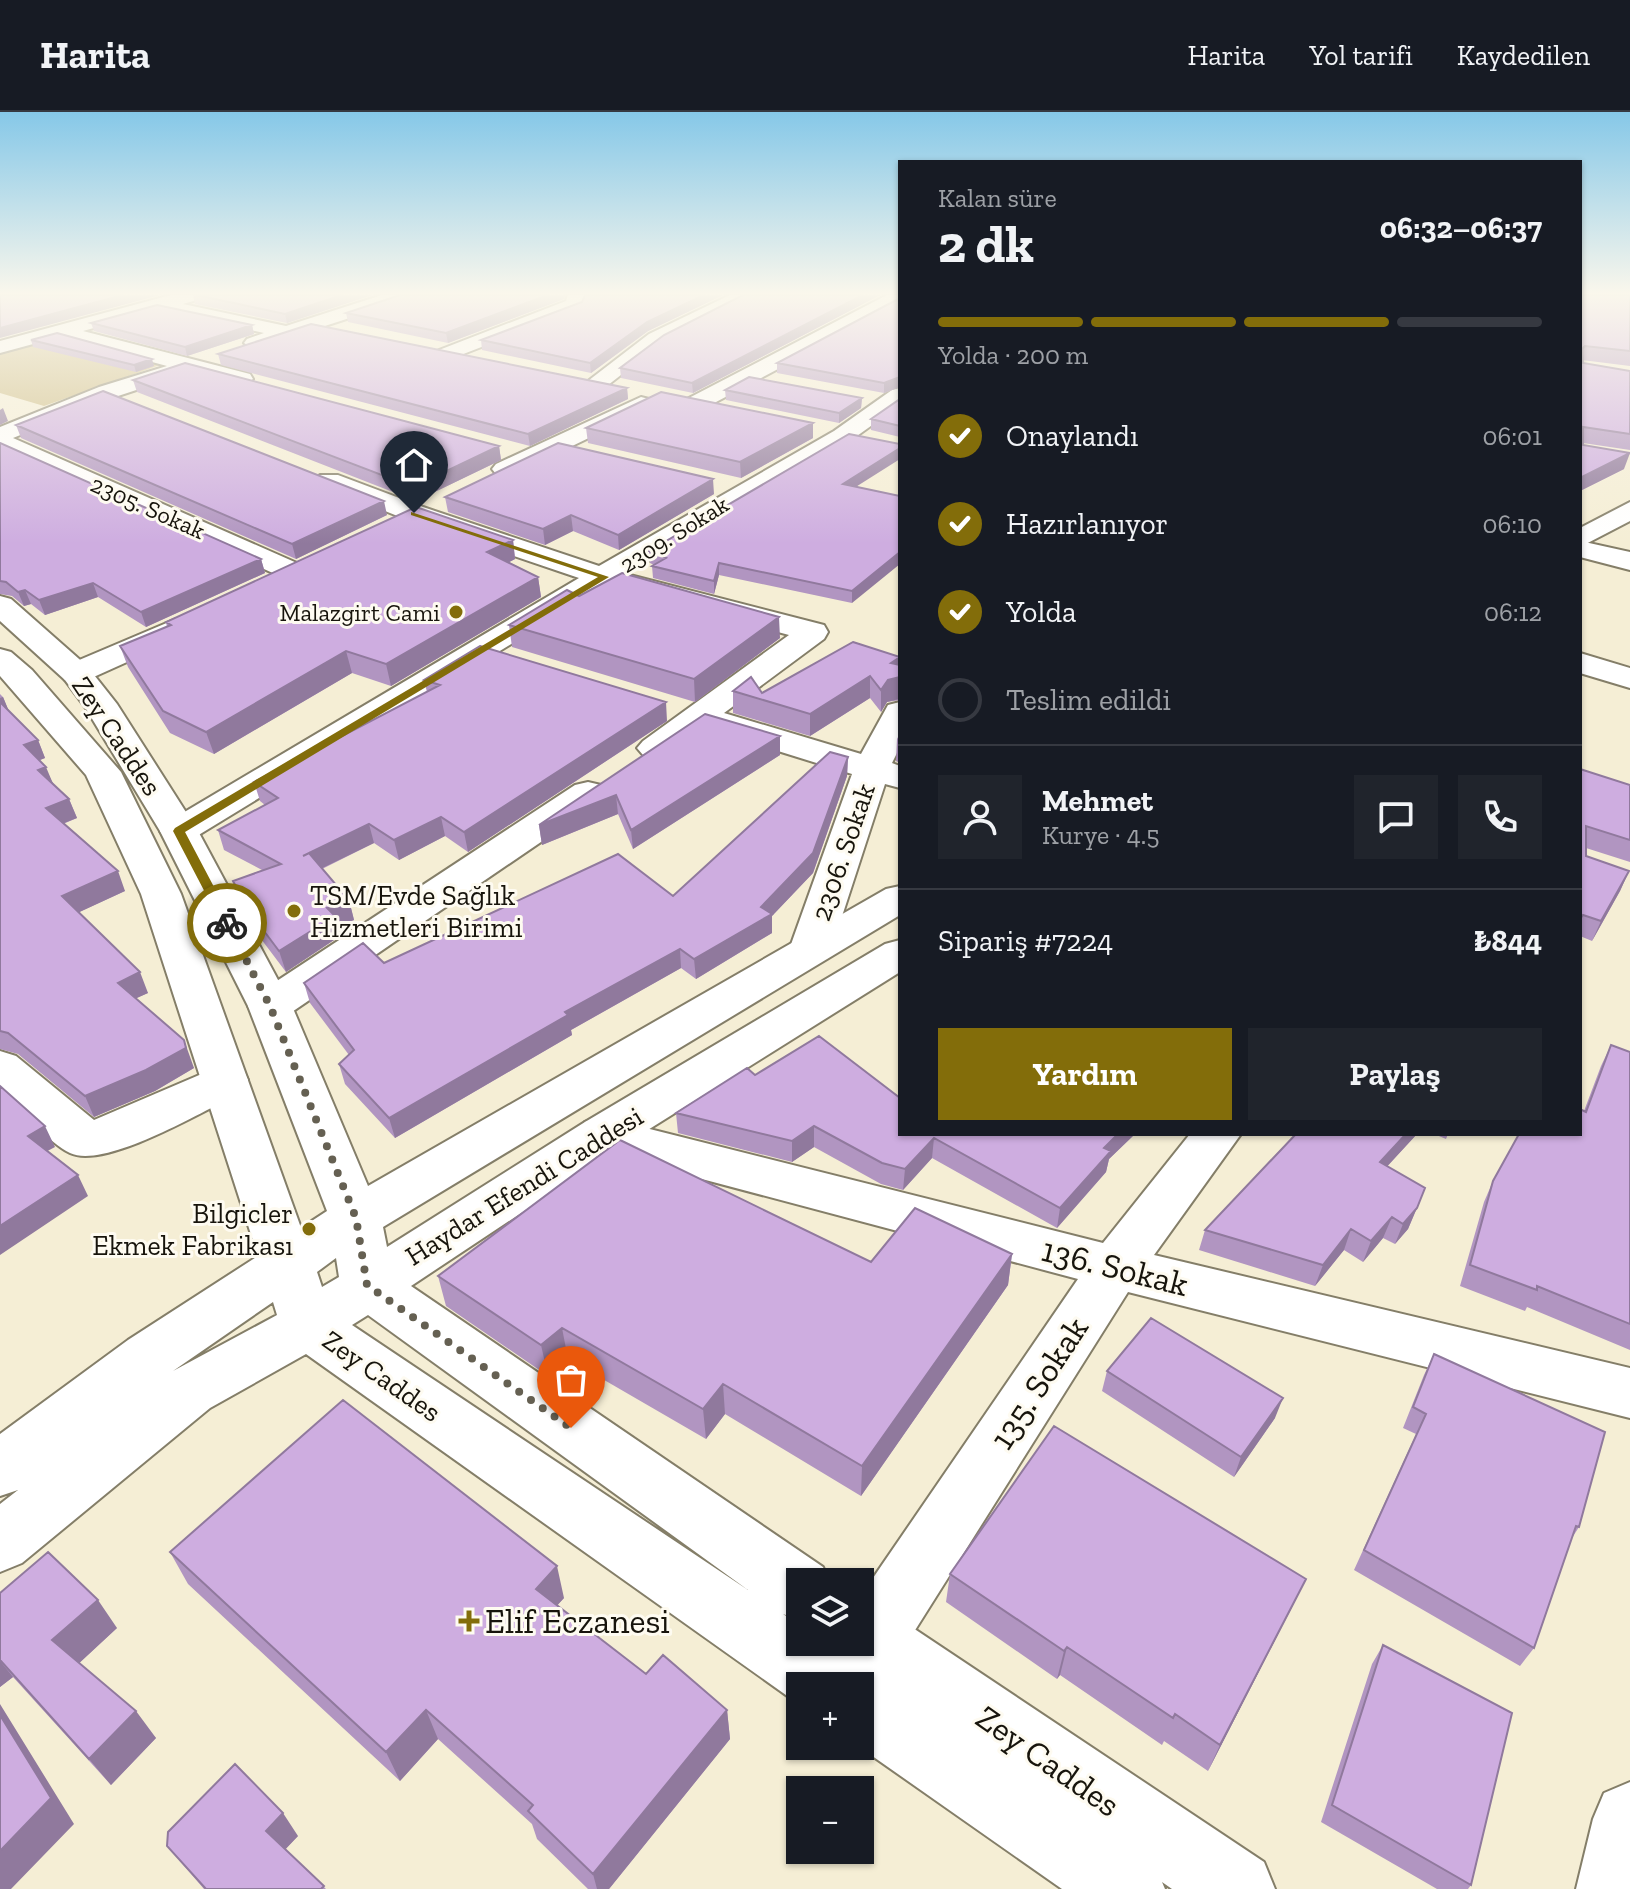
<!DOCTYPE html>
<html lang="tr">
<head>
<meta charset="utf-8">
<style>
  :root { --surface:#171b24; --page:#20242c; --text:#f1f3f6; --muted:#9ea1a6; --line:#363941; --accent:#836d0a }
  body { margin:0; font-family:"Zilla Slab",serif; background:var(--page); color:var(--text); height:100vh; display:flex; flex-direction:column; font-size:30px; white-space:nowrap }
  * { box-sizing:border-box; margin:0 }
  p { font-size:26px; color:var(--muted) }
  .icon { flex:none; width:44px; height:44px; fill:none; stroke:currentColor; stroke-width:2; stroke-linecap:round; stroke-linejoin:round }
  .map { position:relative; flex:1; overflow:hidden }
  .panel { position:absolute; left:898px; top:48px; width:684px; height:976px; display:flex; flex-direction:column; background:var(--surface); border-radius:0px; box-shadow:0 2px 6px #0004 }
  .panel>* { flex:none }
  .controls { position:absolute; left:786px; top:1456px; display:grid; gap:16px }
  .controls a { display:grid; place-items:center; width:88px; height:88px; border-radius:0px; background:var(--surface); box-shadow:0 2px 6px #0004; font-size:40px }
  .pin { position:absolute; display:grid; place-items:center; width:68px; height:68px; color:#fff; margin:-82px -34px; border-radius:50% 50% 50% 0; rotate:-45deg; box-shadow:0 0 8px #0007 }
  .pin .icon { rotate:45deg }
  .courier { position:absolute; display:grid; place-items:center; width:80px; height:80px; margin:-40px; border:6px solid #836d0a; border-radius:50%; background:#fff; color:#222; box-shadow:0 2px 10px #0007 }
  .overview em { font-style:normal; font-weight:700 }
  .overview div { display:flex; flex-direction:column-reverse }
  .overview { display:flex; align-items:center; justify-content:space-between; height:136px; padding:0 40px }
  h1 { font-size:52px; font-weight:700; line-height:60px }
  .bar { display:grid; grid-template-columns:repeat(4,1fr); gap:12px 8px; align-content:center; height:96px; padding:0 40px }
  .bar i { height:10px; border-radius:6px; background:var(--line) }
  .bar .active { background:var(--accent) }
  .bar p { grid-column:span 4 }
  .line { display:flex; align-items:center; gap:20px; padding:0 40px; border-top:2px solid var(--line) }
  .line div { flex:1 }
  .round { display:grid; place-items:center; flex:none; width:84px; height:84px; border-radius:0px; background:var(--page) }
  ol { padding:0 40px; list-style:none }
  li { display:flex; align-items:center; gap:24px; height:88px }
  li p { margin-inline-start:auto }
  li .icon { padding:8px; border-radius:50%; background:var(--accent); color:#fff; stroke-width:4 }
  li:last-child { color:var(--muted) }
  li i { width:44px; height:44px; border:4px solid var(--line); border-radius:50% }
  .button { display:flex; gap:16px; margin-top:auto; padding:16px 40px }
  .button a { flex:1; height:92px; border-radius:0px; background:var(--accent); color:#fff; font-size:32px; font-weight:700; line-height:92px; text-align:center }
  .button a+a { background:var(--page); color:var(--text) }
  header { display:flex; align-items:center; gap:48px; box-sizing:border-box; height:112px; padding:0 40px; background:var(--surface); border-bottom:2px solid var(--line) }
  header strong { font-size:38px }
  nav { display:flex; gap:44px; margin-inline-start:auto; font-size:28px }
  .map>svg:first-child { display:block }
  .green { fill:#cbb97f }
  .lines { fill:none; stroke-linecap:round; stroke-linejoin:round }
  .minor-casing { stroke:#847e68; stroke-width:4 }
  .major-casing { stroke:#847e68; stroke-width:4 }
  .minor { fill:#fff; fill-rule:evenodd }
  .major { fill:#fff; fill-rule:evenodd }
  .wall { fill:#b195c1 }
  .shaded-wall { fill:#90799d }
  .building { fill:#ceade0; stroke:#90799d; stroke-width:2 }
  .route { fill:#836d0a }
  .done { stroke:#656052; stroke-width:8; stroke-dasharray:0 14.4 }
  .poi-dot { fill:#836d0a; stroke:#fefbf1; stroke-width:3 }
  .labels { text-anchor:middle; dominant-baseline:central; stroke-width:6; stroke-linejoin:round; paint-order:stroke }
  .far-street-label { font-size:24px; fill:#17140c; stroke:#fefbf1 }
  .far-poi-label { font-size:24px; fill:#17140c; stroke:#fefbf1; text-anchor:end }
  .street-label { font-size:28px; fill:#17140c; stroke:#fefbf1 }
  .poi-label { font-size:28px; fill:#17140c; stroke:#fefbf1; text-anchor:start }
  .near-street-label { font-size:34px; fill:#17140c; stroke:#fefbf1 }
  .near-poi-label { font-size:34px; fill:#17140c; stroke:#fefbf1; text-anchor:start }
</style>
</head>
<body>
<header>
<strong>Harita</strong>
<nav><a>Harita</a><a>Yol tarifi</a><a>Kaydedilen</a></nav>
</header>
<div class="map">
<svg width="1630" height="1777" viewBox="0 0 1630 1777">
  <rect width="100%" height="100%" fill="#f5eed5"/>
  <path class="green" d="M62,226l98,27 -116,41 -44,-13v-39z"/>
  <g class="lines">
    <g class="minor-casing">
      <path id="minor" d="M171,183h31l-2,4 -17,5 103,22 96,-31h28l-2,4 -154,50 -10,-6 3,-4 17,-6 -105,-23 -76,21 167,43 3,5 -11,7 -51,-14 -76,25 -102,41 293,129 4,6 -4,6 -10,3 -10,-3 -286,-129v-23l99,-40 68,-21 -108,-29 -59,16v-12z
        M568,183h18l-4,13 -129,50 -7,2 -11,-6 4,-4 127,-49z
        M730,183h24l-91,47 -60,47 -8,2 -11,-7 65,-50z
        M887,183h13v9l-199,106h-16l-3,-5 3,-5z
        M900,276v17l-50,36 -224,133 198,51 4,7 -4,7 -100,74 137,41 27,-49 12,-3v45l-8,16 8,3v22l-15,-4 -54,166 -6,9 -15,4 -15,-4 -6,-9 63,-176 -142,-44 -3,-4c-20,15 -38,36 -64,29l-6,-7 6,-7 146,-106 -183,-49 -414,253 -13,3 -13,-3 -6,-8 6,-8 413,-245 -174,-59 -85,-34 -4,-5 4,-5h18l85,32 176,59 235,-135 58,-41z
        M641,285l8,2 3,5 -3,5 -135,65h-18l-4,-5 4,-5z
        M1580,429l50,11v18l-50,-13z
        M176,507l11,2 4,7 -4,7 -100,45 -11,3 -11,-3 -5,-7 5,-7z
        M1580,541l50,15v20l-50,-15z
        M588,670l13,3 5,8 -5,8 -315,215 -16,5 -16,-5 -6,-10 6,-10 321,-211z
        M0,939l16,5 78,64 131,-56 17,4 6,12 -6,12c-35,17 -137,78 -172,61 -19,-9 -52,-45 -70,-60z
        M602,1005l501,126 87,-109h51l-87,121 476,113v50l-502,-126 -233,370 -24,10 -24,-10 -8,-20h21v-45l218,-318 -493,-131 -7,-13 7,-13z
        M1630,1670v107h-54l17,-70 11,-26z"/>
    </g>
    <g class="major-casing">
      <path id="major" d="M1630,390v19l-50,26v-19z
        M0,484l11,3 76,67 30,38 81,127 94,175 76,180 518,-297 14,-3v29l-517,312 4,20 198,-125 300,-178 15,-4v32l-281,176 -208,138 412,281 6,15h-29v38l-17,-6 17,11v17h26l8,6 -3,-6h29v-44l23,10 381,254 11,27h-103l-10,-7 3,7h-103l-204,-143 2,-60h-60v19l-494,-351 -96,54 -188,155 -22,9v-68l18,-14 -18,6v-62l128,-94 130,-84 -117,-362 -55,-119 -86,-99v-27l11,3 21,18 89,102 60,122 120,334 26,-17 -79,-205 -88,-175 -75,-124 -20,-27 -65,-59zM336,1146l3,19 -17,10 -5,-15zM273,1190l4,13 -104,56zM368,1203l380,275 -396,-265z"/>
    </g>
    <use href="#minor" class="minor"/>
    <use href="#major" class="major"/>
  </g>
  <path class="wall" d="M193,183h179l-85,28 -92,-19z
    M400,183h165l-1,4 -116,44 -100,-21 -2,-9z
    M585,183h138l-75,36 -57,42 -109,-23 -1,-10 101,-38z
    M743,183h137l-187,98 -72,-15 -1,-10z
    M1580,183h50v71l-48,-6 1,3 47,8v79l-47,-7v2l41,24 -44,22z
    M900,186v89l-16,6 -107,-20v-10z
    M91,211l161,2 2,9 -67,22 -93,-25z
    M31,228l123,26 -18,6 -103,-25z
    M218,242l409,34 1,11 -98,47 -309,-81z
    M133,268l366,66 2,14 -85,41 -279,-109z
    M725,278l137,8 -1,10 -22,15 -113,-23z
    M900,287v38l-29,-7v-11z
    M16,313l371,90 -91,44 -275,-121z
    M586,316l227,10 -72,40 -153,-35z
    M0,331l261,116 4,14 -119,54 -48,-30 -53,18 -14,-11 -7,2 -12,-10 -12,-2z
    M856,375l-4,116 -133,-28 -5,19 -61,-16 -1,-12 2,-1 -4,-2 -1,-12z
    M714,382l-95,56 -46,-19 -28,14 -97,-33 -3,-15z
    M513,428l2,19 -6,3 29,15 3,20 -150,89 -39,-13 -138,81 -44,-21 -42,-66 -8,-21 47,-19 -1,-5z
    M579,484l201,42 -85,64 -183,-55 -3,-22z
    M900,553v35l-13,2 -6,10 -11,-14 -60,38 -77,-23v-22l29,2z
    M424,568l243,41 -199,131 -23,-16 -46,24 -25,-17 -52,26 27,31 5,20 -16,6 2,10 -54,36 -31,-41 -16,-30 -6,-20 29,-11 -38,-20 -6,-20 47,-25 -5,-4 -6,-19 173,-90z
    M0,582l3,3 6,15 29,28 7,18 -5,2 14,25 15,14 8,19 -14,6 62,67 -46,21 69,81 -12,5 58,70 -39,23 -61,26 -76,-63 -18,-5z
    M900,621v30l-4,-2 1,-22z
    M780,624v19l-147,94 -15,-35 -76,31 -3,-20z
    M848,645l-1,19 -34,97 -41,43v17l-76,46 -15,-11 -110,62 1,5 -177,103 -50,-54 -6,-20 10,-9 -39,-52 -6,-20 80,-20 289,-67z
    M1580,657l50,16v77l-44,-14v8l43,15 -9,20 -28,50 -12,-5z
    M1611,933l19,7v298l-103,-43 -2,4 -65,-25 24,-84 9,-21 91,-70 17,-45z
    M755,963l145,59h235l-26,25 -3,13 -49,56 -125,-70 -29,32 -22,-6 -67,-37 -22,15 -114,-29 -2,-20z
    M1295,1022h122l-30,32 38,22 -17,41 -13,15 -12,-6 -20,24 -19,-12 -29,36 -116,-36 6,-20z
    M1434,1022h14l-2,5z
    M1012,1142l-4,31 -147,211 -136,-82 -19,25 -138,-80 -20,17 -102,-70 -8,-30 433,-14z
    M1434,1242l145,173 -7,11 -38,110 -14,18 -166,-96 62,-136 -13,-6 21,-53z
    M1107,1259l168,47 -41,59 -132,-86z
    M170,1440l394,46 -7,7 89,69 81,36 3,29 -121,150h-21l-51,-50 -5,-15 -94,-85 -38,42 -212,-197z
    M950,1462l356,5 -14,28 -84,164 -44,-30 -2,4 -102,-70 -3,4 -111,-77z
    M0,1481l117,35 -38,35 77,75 -45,47 -98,-108 -13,10z
    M1383,1533l88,240 -3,4h-31l-116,-67 51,-158z
    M298,1724l-13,13 41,40h-122l-37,-43z"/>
  <path class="shaded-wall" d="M123,183h37l-160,43v-10z
    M342,183h30l-85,28 -2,-9z
    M548,183h17l-1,4 -116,44 -2,-10z
    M704,183h19l-75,36 -57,42 -1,-10 57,-41z
    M863,183h17l-187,98 -1,-10z
    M252,213l2,9 -67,22 -2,-9z
    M152,247l2,7 -18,6 -2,-7z
    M900,265v10l-16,6v-10z
    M627,276l1,11 -98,47 -2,-12z
    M862,286l-1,10 -22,15v-10z
    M3,296l5,13 -8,4v-15z
    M813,311v15l-72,40 -1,-16z
    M499,334l2,14 -85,41 -3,-14z
    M900,336v11l-57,36v-11z
    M1630,341l-6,16 -44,22v-13z
    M713,367l1,15 -95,56 -1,-15z
    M384,389l3,14 -91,44 -4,-15z
    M571,403l2,16 -28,14 -2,-16z
    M513,428l2,19 -25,13 -3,-20z
    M900,440v12l-48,39v-12z
    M261,447l4,14 -119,54 -5,-15z
    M719,451v12l-5,19v-13z
    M538,465l3,20 -150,89 -5,-22z
    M93,471l5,14 -53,18 -6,-15z
    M25,478l6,14 -7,2 -6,-14z
    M779,505l1,21 -85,64 -1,-23z
    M346,539l6,22 -138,81 -8,-22z
    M900,545l-1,42 -12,3 -6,10v-22l10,-27z
    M870,564v22l-60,38v-22z
    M3,585l8,19 -11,-9v-9z
    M666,590l1,19 -199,131 -4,-20z
    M780,624v19l-147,94 -2,-19z
    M38,628l7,18 -13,5 -8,-18z
    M848,645l-1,19 -34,97 -41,43v17l-76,46 -2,-20 67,-52z
    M46,655l8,19 -16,-16z
    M616,683l2,19 -76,31 -3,-20z
    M69,687l8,19 -23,9 -8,-19z
    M441,705l4,19 -46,24 -5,-20z
    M369,712l5,19 -66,32 -5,-19z
    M118,759l7,20 -54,25 -9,-20z
    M1629,759l-9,20 -28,50 9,-20z
    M349,788l5,20 -16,6 2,10 -54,36 -7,-21 48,-43z
    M680,837l1,19 -110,62 1,5 -177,103 -6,-20 176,-106z
    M140,860l8,21 -22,10 -8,-20z
    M184,928l10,28 -39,23 -61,26 -9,-21z
    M45,1014l10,21 -17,9 -10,-20z
    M814,1014v21l-22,15v-21z
    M1118,1022h17l-26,25 -3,13 -49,56 3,-20 44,-60z
    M1406,1022h11l-45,49 8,-21z
    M934,1026l-2,20 -29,32 2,-21z
    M78,1063l10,21 -88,59v-29z
    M1417,1096l-9,21 -13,15 8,-20z
    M1392,1105l-9,21 -20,24 8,-21z
    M1351,1117l-7,21 -29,36 8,-21z
    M1012,1142l-4,31 -147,211 1,-30z
    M562,1216l6,31 -20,17 -7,-31z
    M723,1272l2,30 -19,25 -3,-30z
    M1283,1286l-8,20 -41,59 7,-20z
    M557,1454l7,32 -20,22 -8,-31z
    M1306,1467l-14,28 -84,164 12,-26z
    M98,1488l19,28 -43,40 -22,-28z
    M1067,1535l-7,28 -3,4 7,-28z
    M0,1549l13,16 -13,10z
    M0,1592l74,120 -63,65h-11z
    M426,1598l12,29 -38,42 -14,-29z
    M727,1598l3,29 -121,150h-12l-4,-15z
    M136,1599l20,27 -45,47 -22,-26z
    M283,1701l15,23 -16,17 -16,-22z"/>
  <path class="building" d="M0,183h123l-123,33z
    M196,183h146l-57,19z
    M400,183h148l-102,38 -100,-20z
    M585,183h119l-57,27 -57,41 -109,-23 101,-38z
    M743,183h120l-171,88 -72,-15 44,-33z
    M1580,183h50v56l-45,-5 -3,3 1,14 47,8v63l-47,-7v18l47,8 -50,25z
    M900,186v79l-16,6 -107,-20z
    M157,193l95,20 -67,22 -94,-24z
    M311,212l316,64 -99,46 -310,-80z
    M57,221l95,26 -18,6 -103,-25z
    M185,251l314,83 -86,41 -280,-107z
    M749,265l113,21 -23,15 -114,-23z
    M103,279l281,110 -92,43 -276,-119z
    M661,280l152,31 -73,39 -154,-34z
    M900,287v27l-29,-7z
    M849,322l51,10v4l-57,36 57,12v56l-48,39 -133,-28 -5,18 -62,-15 14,-8 -17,-7z
    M0,331l261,116 -120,53 -48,-29 -54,17 -14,-10 -7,2 -12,-10 -6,-1z
    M558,331l155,36 -95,56 -47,-20 -28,14 -98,-32z
    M416,395l97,33 -26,12 51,25 -152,87 -40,-13 -140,81 -43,-21 -43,-65 51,-21 -5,-3z
    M622,461l157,44 -85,62 -185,-54 58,-35 12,6z
    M853,530l47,15 -9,6 9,2v12l-12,3 -7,10 -11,-14 -60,38 -77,-23 18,-14 11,16z
    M480,534l186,56 -202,130 -23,-15 -47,23 -25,-16 -66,32 6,-3 40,47 -22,8 8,8 -56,35 -30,-40 -16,-30 48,-17 -63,-34 60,-32 -24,-16 186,-97 -16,-5z
    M0,590l38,38 -14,5 22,22 -8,3 31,29 -23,9 72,63 -56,25 78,76 -22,11 66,57 2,8 -40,22 -61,26 -77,-63 -8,-2z
    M705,602l75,22 -149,94 -15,-35 -77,30z
    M830,640l18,5 -35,96 -52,54 11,7 -78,45 -14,-10 -115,63 3,3 -179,103 -50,-54 15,-14 -50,-67 59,-40 21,20 234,-109 55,42z
    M1580,657l50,16v55l-44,-14v30l43,15 -28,50 -18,-6 -3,4z
    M819,924l81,62v36h218l-14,14 7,3 -51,57 -126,-70 -29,31 -23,-6 -68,-37 -22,15 -116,-28 71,-45 8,7z
    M1611,933l19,7v272l-93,-38v4l-67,-25 23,-84 26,-47h61v-25l6,3z
    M0,974l45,40 -17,10 50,39 -78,51z
    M1296,1022h110l-26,28 45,26 -8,20 -14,16 -11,-7 -21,24 -20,-12 -28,36 -118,-35z
    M620,1028l251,122 44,-54 97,46 -150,212 -139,-82 -20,25 -141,-81 -21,17 -103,-69z
    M1151,1206l132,80 -42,59 -134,-86z
    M1434,1242l171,78 -26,95 -3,-1 -42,122 -170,-98 62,-136 -13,-7z
    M343,1288l214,166 -21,23 110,85 17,-19 64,55 -134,164 -65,-63 5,-6 -107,-95 -40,42 -216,-200z
    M1054,1314l252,153 -86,166 -45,-31 -2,4 -106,-71 -3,4 -114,-77z
    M48,1440l50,48 -46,40 84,71 -47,48 -89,-99v-67z
    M1383,1533l129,68 -41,172 -139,-80z
    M0,1603l51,83 -51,53z
    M235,1652l48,49 -17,18 58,55 -3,3h-115l-39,-43 1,-14z"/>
  <linearGradient id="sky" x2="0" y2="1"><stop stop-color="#86c8e8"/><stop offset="0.42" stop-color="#faf7ec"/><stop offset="1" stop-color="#faf7ec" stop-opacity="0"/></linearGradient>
  <rect width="1630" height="432" fill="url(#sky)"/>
  <path class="route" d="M411,400l198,65 -424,255 48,91 -11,2 -49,-94 2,-3 423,-251 -187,-62z"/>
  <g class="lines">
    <path class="done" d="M227,811l43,83 86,212 11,67 204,143"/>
  </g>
  <g class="poi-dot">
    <circle cx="456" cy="500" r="8"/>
    <circle cx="294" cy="799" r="8"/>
    <circle cx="309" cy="1117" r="8"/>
    <path d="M465 1497h8v8h8v8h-8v8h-8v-8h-8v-8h8z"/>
  </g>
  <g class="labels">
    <g class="far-street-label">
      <text transform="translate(148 395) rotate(24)">2305. Sokak</text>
      <text transform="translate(674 422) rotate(-32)">2309. Sokak</text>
    </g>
    <g class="far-poi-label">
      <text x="440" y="500">Malazgirt Cami</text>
    </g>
    <g class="street-label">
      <text transform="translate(117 624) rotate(56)">Zey Caddes</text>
      <text transform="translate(843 740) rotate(-71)">2306. Sokak</text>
      <text transform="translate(524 1074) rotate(-32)">Haydar Efendi Caddesi</text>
      <text transform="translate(382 1264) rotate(35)">Zey Caddes</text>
    </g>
    <g class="poi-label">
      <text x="310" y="783">TSM/Evde Sağlık<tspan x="310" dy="32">Hizmetleri Birimi</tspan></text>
      <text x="293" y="1101" text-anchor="end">Bilgicler<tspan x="293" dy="32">Ekmek Fabrikası</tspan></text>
    </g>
    <g class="near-street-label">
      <text transform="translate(1115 1155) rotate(14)">136. Sokak</text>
      <text transform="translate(1039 1271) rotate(-57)">135. Sokak</text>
      <text transform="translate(1048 1649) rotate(35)">Zey Caddes</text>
    </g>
    <g class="near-poi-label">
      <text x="485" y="1509">Elif Eczanesi</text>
    </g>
  </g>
</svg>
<div class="controls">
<a><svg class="icon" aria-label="layers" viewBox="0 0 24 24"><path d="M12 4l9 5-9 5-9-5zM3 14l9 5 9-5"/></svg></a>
<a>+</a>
<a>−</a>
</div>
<div class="pin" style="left:571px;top:1316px;background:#ea580c"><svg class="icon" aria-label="bag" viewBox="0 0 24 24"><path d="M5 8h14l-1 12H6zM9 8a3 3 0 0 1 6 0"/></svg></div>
<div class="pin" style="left:414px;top:401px;background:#1f2937"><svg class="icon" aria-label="home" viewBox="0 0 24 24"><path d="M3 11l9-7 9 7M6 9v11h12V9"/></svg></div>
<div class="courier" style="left:227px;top:811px"><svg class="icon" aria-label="bike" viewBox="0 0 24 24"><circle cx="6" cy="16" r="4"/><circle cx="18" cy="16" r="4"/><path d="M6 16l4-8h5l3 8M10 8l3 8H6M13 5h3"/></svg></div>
<section class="panel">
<div class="overview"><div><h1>2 dk</h1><p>Kalan süre</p></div><em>06:32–06:37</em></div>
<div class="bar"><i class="active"></i><i class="active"></i><i class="active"></i><i></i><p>Yolda · 200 m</p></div>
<ol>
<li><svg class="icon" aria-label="check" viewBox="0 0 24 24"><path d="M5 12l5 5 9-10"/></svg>Onaylandı<p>06:01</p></li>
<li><svg class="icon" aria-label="check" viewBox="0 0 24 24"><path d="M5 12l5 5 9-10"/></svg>Hazırlanıyor<p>06:10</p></li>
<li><svg class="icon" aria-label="check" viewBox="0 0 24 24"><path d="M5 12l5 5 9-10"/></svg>Yolda<p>06:12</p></li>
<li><i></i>Teslim edildi</li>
</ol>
<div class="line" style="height:144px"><a class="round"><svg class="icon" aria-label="person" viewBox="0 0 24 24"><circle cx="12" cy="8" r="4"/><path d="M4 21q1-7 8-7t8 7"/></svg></a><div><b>Mehmet</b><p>Kurye · 4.5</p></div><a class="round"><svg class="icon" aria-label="chat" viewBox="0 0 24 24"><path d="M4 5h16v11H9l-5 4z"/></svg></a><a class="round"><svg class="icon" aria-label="phone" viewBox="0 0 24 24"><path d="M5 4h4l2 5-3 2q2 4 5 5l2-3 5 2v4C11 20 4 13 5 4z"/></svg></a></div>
<div class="line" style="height:104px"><div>Sipariş #7224</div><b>₺844</b></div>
<div class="button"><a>Yardım</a><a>Paylaş</a></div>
</section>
</div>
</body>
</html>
